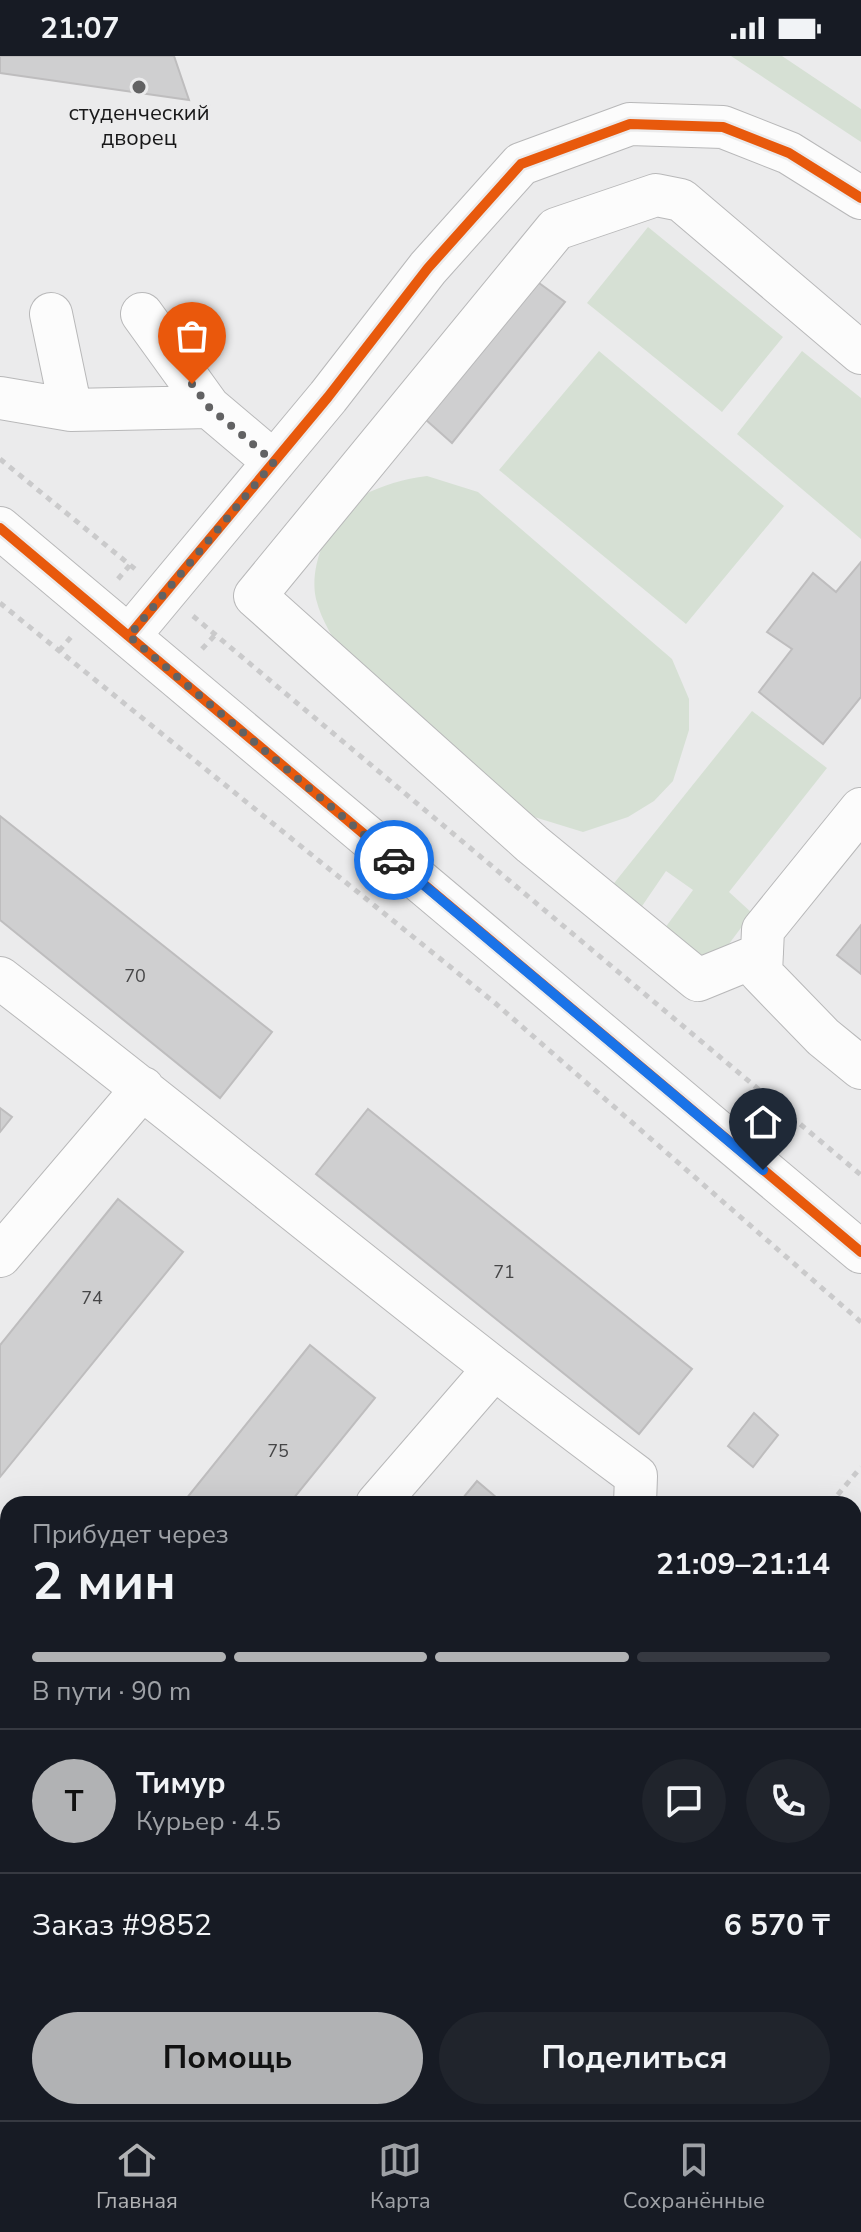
<!DOCTYPE html>
<html lang="ru">
<head>
<meta charset="utf-8">
<style>
  :root { --surface:#171b24; --page:#20242c; --text:#f1f3f6; --muted:#9ea1a6; --line:#363941; --accent:#b1b2b4 }
  body { margin:0; font-family:"Nunito Sans",sans-serif; background:var(--page); color:var(--text); height:100vh; display:flex; flex-direction:column; font-size:30px; white-space:nowrap }
  * { box-sizing:border-box; margin:0 }
  p { font-size:26px; color:var(--muted) }
  .icon { flex:none; width:44px; height:44px; fill:none; stroke:currentColor; stroke-width:2; stroke-linecap:round; stroke-linejoin:round }
  .map { position:relative; flex:1; overflow:hidden }
  .panel { position:absolute; left:0px; top:1440px; width:862px; height:624px; display:flex; flex-direction:column; background:var(--surface); border-radius:24px 24px 0 0; box-shadow:0 8px 32px #0002 }
  .panel>* { flex:none }
  .pin { position:absolute; display:grid; place-items:center; width:68px; height:68px; color:#fff; margin:-82px -34px; border-radius:50% 50% 50% 0; rotate:-45deg; box-shadow:0 0 8px #0007 }
  .pin .icon { rotate:45deg }
  .courier { position:absolute; display:grid; place-items:center; width:80px; height:80px; margin:-40px; border:6px solid #1a73e8; border-radius:50%; background:#fff; color:#222; box-shadow:0 2px 10px #0007 }
  .head em { font-style:normal; font-weight:700 }
  .head div { display:flex; flex-direction:column-reverse }
  .head { display:flex; align-items:center; justify-content:space-between; height:136px; padding:0 32px }
  h1 { font-size:52px; font-weight:700; line-height:60px }
  .bar { display:grid; grid-template-columns:repeat(4,1fr); gap:12px 8px; align-content:center; height:96px; padding:0 32px }
  .bar i { height:10px; border-radius:6px; background:var(--line) }
  .bar .on { background:var(--accent) }
  .bar p { grid-column:span 4 }
  .line { display:flex; align-items:center; gap:20px; padding:0 32px; border-top:2px solid var(--line) }
  .line div { flex:1 }
  .round { display:grid; place-items:center; flex:none; width:84px; height:84px; border-radius:42px; background:var(--page) }
  .action { display:flex; gap:16px; margin-top:auto; padding:16px 32px }
  .action a { flex:1; height:92px; border-radius:48px; background:var(--accent); color:#111; font-size:32px; font-weight:700; line-height:92px; text-align:center }
  .action a+a { background:var(--page); color:var(--text) }
  .status { display:flex; justify-content:space-between; align-items:center; height:56px; padding:0 40px; background:var(--surface); direction:ltr }
  .status svg { height:22px; fill:currentColor }
  .tabs { display:flex; justify-content:space-around; align-items:center; height:112px; border-top:2px solid var(--line); background:var(--surface); font-size:22px; color:var(--muted) }
  .tabs a { display:grid; justify-items:center; gap:4px }
  .tabs .on { color:var(--accent) }
  .map>svg:first-child { display:block }
  .industrial { fill:#ede4da }
  .green { fill:#d6e0d4 }
  .building { fill:#cfcfd0; stroke:#bebdbe; stroke-width:2 }
  .lines { fill:none; stroke-linecap:round; stroke-linejoin:round }
  .minor-casing { stroke:#b8b8b9; stroke-width:44 }
  .path { stroke:#cacacb; stroke-width:5; stroke-dasharray:6 6; stroke-linecap:butt }
  .minor { stroke:#fcfcfc; stroke-width:42 }
  .cycleway-casing { stroke:#ebebec; stroke-width:15 }
  .cycleway { stroke:#e8590c; stroke-width:10 }
  .done { stroke:#626263; stroke-width:8; stroke-dasharray:0 14.4 }
  .route { stroke:#1a73e8; stroke-width:10 }
  .poi-dot { fill:#626263; stroke:#ebebec; stroke-width:3 }
  .labels { text-anchor:middle; dominant-baseline:central; stroke-width:6; stroke-linejoin:round; paint-order:stroke }
  .number-label { font-size:18px; fill:#464647 }
  .poi-label { font-size:22px; fill:#181819; stroke:#ebebec }
</style>
</head>
<body>
<div class="status"><b>21:07</b><svg viewBox="0 0 49 12"><path d="M0 12V9h3v3zM5 12V6h3v6zM10 12V3h3v9zM15 12V0h3v12zM26 1h20v11H26zM47 4h2v5h-2z"/></svg></div>
<div class="map">
<svg width="861" height="2064" viewBox="0 0 861 2064">
  <rect width="100%" height="100%" fill="#ebebec"/>
  <path class="industrial" d="M861,2013v51h-43l7,-8h29v-35z"/>
  <path class="green" d="M731,0h51l79,53v33z
    M648,171l135,110 -61,75 -135,-109z
    M599,295l185,155 -98,118 -187,-154z
    M802,295l59,47v141l-124,-105z
    M427,420l51,16 194,167 17,40v31l-16,51 -19,20 -26,16 -45,15 -52,-16 -184,-157c-13,-19 -25,-37 -31,-60 -8,-35 15,-85 46,-103 20,-11 42,-17 65,-20z
    M752,655l75,57 -98,124 23,21 -32,43 -20,8 -38,-32 31,-42 -27,-19 -28,41 -31,-20z"/>
  <path class="building" d="M0,0h174l15,44 -189,-27z
    M528,219l37,27 -113,141 -35,-31z
    M861,506v135l-38,47 -64,-52 33,-43 -25,-17 46,-59 23,19z
    M0,760l272,216 -52,66 -220,-178z
    M861,869v49l-24,-19z
    M0,1052l12,9 -12,15z
    M368,1053l324,260 -53,65 -323,-260z
    M118,1143l65,53 -183,225v-132z
    M310,1289l65,53 -86,106h-107z
    M754,1357l24,22 -25,32 -25,-21z
    M477,1425l27,23h-46z
    M0,1779l8,6v98l-8,-7z"/>
  <g class="lines">
    <g class="minor-casing">
      <path id="minor" d="M51,258l20,96 138,-3
        M142,258l67,93 65,55
        M0,342l71,12
        M0,472l861,724
        M129,580l199,-239 100,-129 93,-104 109,-40 93,3 66,26 72,45
        M861,753l-98,121 -2,43 62,64 38,31
        M762,898l-64,26 -166,-136 -277,-248 301,-367 100,-34 25,5 180,153
        M0,922c214,164 420,338 636,498l-1,28
        M0,1200l143,-168
        M377,1448l116,-134
        M854,1495l7,-8
        M0,1733l8,6
        M0,1977l8,7
        M96,2056l10,8
        M367,2064l6,-8"/>
    </g>
    <path class="path" d="M0,403l135,110
      M118,523l12,-14
      M0,547l495,400 366,319
      M193,560l668,559
      M202,593l13,-14
      M59,595l12,-14
      M830,1448l31,-37"/>
    <use href="#minor" class="minor"/>
    <g class="cycleway-casing">
      <path id="cycleway" d="M0,472l861,724
        M129,580l199,-239 100,-129 93,-104 109,-40 93,3 66,26 72,45"/>
    </g>
    <use href="#cycleway" class="cycleway"/>
  </g>
  <g class="lines">
    <path class="done" d="M192,328l17,23 65,55 -145,174 265,224"/>
    <path class="route" d="M394,804l369,310"/>
  </g>
  <circle class="poi-dot" cx="139" cy="31" r="8"/>
  <g class="labels">
    <g class="number-label">
      <text x="135" y="920">70</text>
      <text x="504" y="1216">71</text>
      <text x="92" y="1242">74</text>
      <text x="278" y="1395">75</text>
    </g>
    <g class="poi-label">
      <text x="139" y="57">студенческий<tspan x="139" dy="25">дворец</tspan></text>
    </g>
  </g>
</svg>
<div class="pin" style="left:192px;top:328px;background:#ea580c"><svg class="icon" aria-label="bag" viewBox="0 0 24 24"><path d="M5 8h14l-1 12H6zM9 8a3 3 0 0 1 6 0"/></svg></div>
<div class="pin" style="left:763px;top:1114px;background:#1f2937"><svg class="icon" aria-label="home" viewBox="0 0 24 24"><path d="M3 11l9-7 9 7M6 9v11h12V9"/></svg></div>
<div class="courier" style="left:394px;top:804px"><svg class="icon" aria-label="car" viewBox="0 0 24 24"><path d="M5 17H2v-5l4-1 3-4h7l3 4 3 1v5h-3M9 17h6M6 11h13"/><circle cx="7" cy="17" r="2"/><circle cx="17" cy="17" r="2"/></svg></div>
<section class="panel">
<div class="head"><div><h1>2 мин</h1><p>Прибудет через</p></div><em>21:09–21:14</em></div>
<div class="bar"><i class="on"></i><i class="on"></i><i class="on"></i><i></i><p>В пути · 90 m</p></div>
<div class="line" style="height:144px"><b class="round" style="background:var(--accent);color:#111">Т</b><div><b>Тимур</b><p>Курьер · 4.5</p></div><a class="round"><svg class="icon" aria-label="chat" viewBox="0 0 24 24"><path d="M4 5h16v11H9l-5 4z"/></svg></a><a class="round"><svg class="icon" aria-label="phone" viewBox="0 0 24 24"><path d="M5 4h4l2 5-3 2q2 4 5 5l2-3 5 2v4C11 20 4 13 5 4z"/></svg></a></div>
<div class="line" style="height:104px"><div>Заказ #9852</div><b>6 570 ₸</b></div>
<div class="action"><a>Помощь</a><a>Поделиться</a></div>
</section>
</div>
<nav class="tabs">
<a class="on"><svg class="icon" aria-label="home" viewBox="0 0 24 24"><path d="M3 11l9-7 9 7M6 9v11h12V9"/></svg>Главная</a>
<a><svg class="icon" aria-label="map" viewBox="0 0 24 24"><path d="M3 6l6-2 6 2 6-2v14l-6 2-6-2-6 2zM9 4v14M15 6v14"/></svg>Карта</a>
<a><svg class="icon" aria-label="saved" viewBox="0 0 24 24"><path d="M7 4h10v16l-5-4-5 4z"/></svg>Сохранённые</a>
</nav>
</body>
</html>
